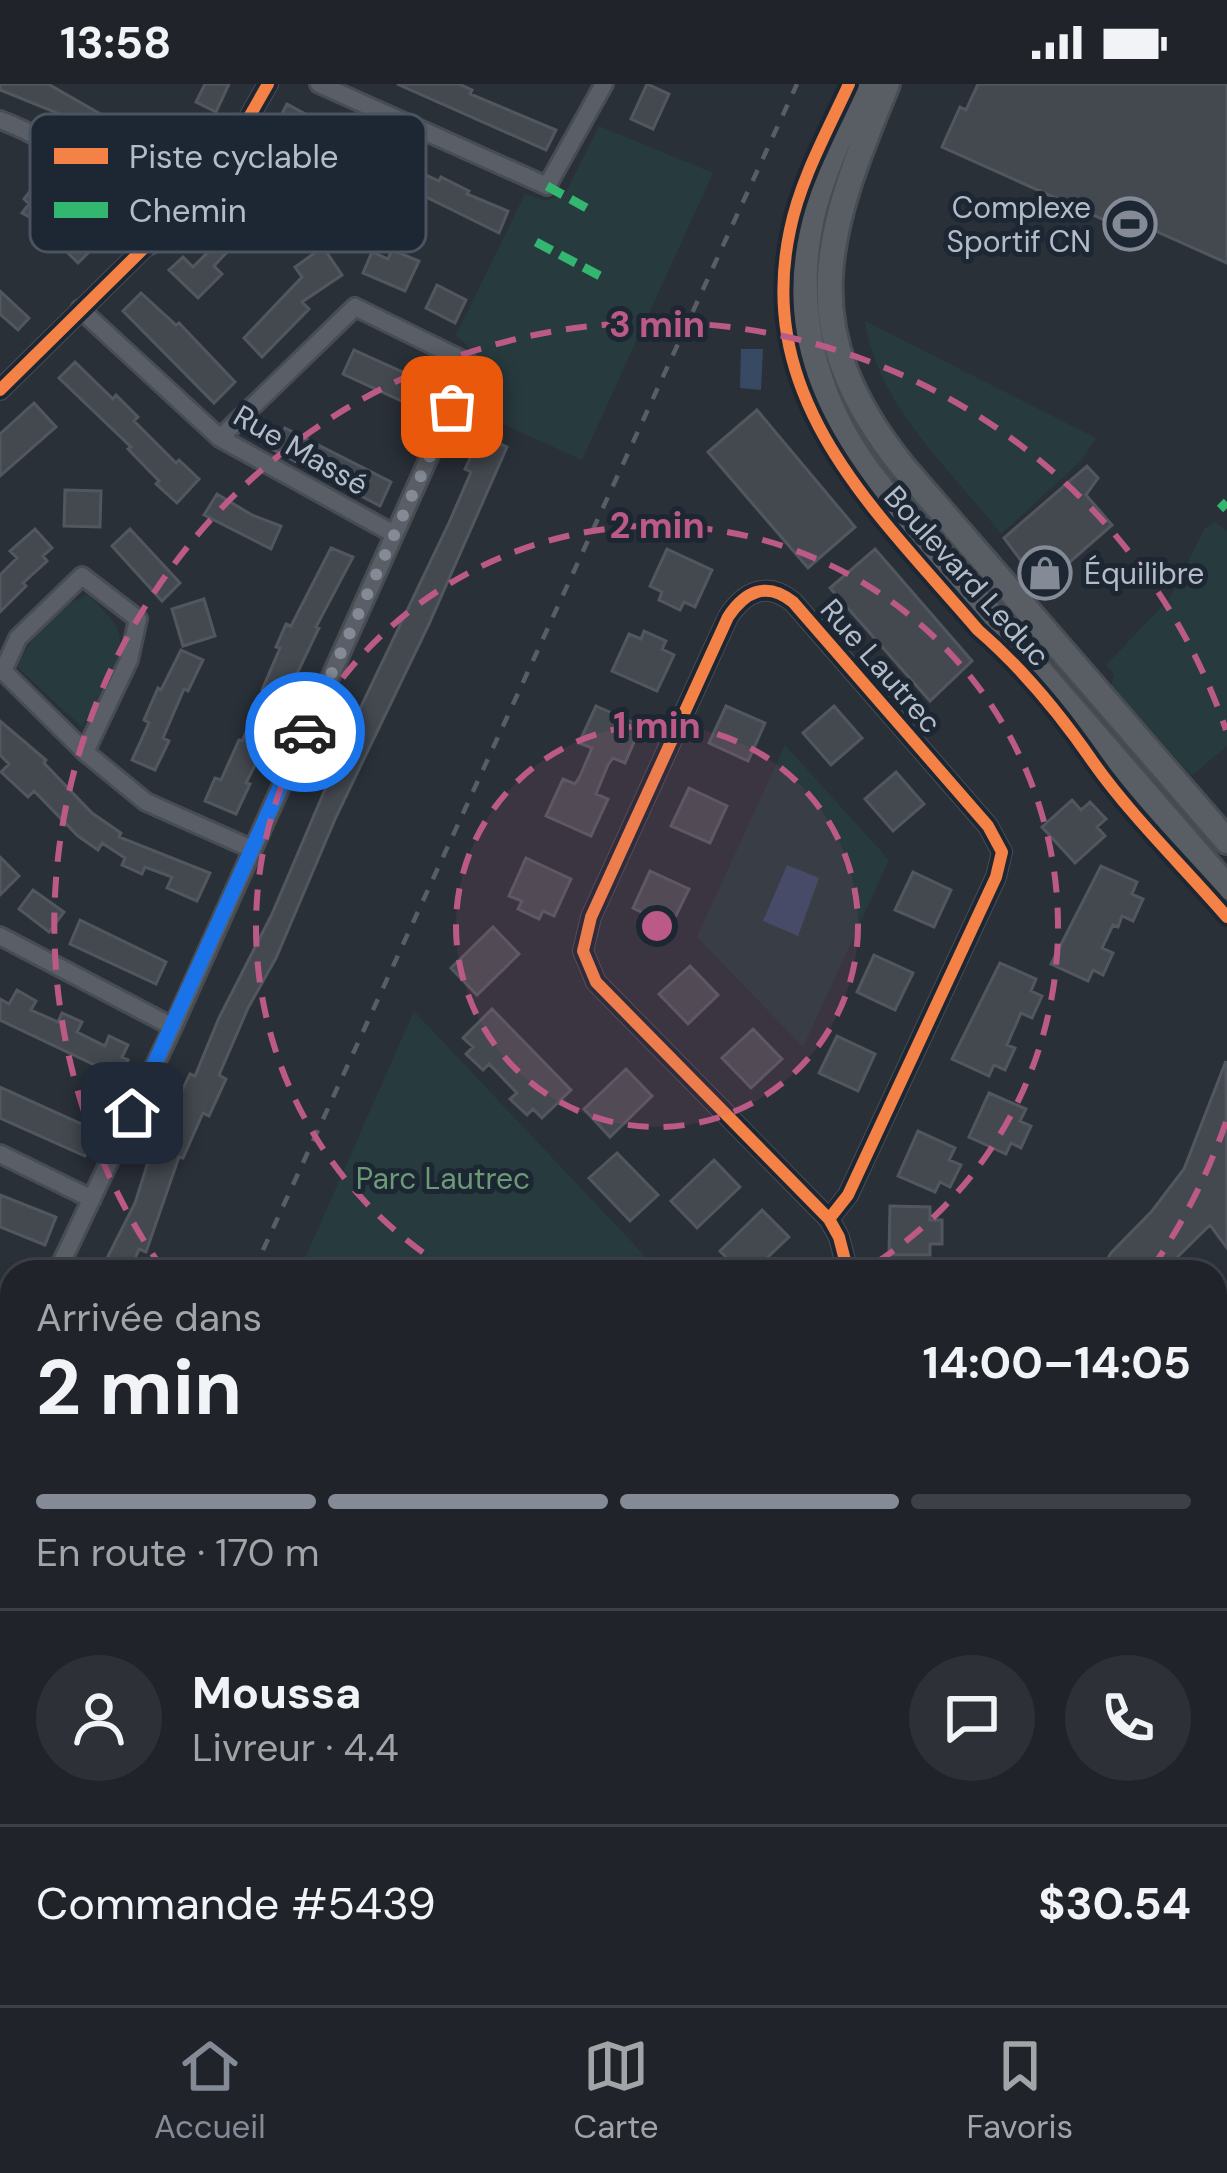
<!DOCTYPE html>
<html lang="fr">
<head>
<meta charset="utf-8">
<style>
  :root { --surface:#20242a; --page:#2d3036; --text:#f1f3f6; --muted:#a2a4a8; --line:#3d4147; --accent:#848b96 }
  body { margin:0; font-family:"DM Sans",sans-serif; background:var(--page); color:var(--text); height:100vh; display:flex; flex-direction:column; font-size:45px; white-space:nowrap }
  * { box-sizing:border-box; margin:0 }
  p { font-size:39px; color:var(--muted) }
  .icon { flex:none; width:66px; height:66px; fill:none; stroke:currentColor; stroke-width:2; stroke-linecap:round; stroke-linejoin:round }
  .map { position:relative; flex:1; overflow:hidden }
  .details { position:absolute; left:0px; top:1176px; width:1227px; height:747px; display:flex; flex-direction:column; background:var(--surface); border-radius:36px 36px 0 0; box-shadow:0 3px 9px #0004,0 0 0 3px var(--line) }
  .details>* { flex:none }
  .pin { position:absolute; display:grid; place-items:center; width:102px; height:102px; color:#fff; margin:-51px; border-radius:24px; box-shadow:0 6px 18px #0006 }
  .courier { position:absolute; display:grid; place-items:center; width:120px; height:120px; margin:-60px; border:9px solid #1a73e8; border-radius:50%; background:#fff; color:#222; box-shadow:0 3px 15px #0007 }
  .headline em { font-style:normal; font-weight:700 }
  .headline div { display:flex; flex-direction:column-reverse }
  .headline { display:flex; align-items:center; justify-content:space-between; height:204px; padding:0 36px }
  h1 { font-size:78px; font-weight:700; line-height:90px }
  .bar { display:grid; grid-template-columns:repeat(4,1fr); gap:18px 12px; align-content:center; height:144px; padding:0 36px }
  .bar i { height:15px; border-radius:9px; background:var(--line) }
  .bar .on { background:var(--accent) }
  .bar p { grid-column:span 4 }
  .line { display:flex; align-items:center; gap:30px; padding:0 36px; border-top:3px solid var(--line) }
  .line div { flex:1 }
  .round { display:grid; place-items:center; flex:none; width:126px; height:126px; border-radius:63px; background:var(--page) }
  .status { display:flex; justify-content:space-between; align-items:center; height:84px; padding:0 60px; background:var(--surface); direction:ltr }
  .status svg { height:33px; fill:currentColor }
  .menu { display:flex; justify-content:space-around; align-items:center; height:168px; border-top:3px solid var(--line); background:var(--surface); font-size:33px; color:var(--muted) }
  .menu a { display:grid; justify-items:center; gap:6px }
  .menu .on { color:var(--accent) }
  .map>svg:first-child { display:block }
  .green { fill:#273a3e }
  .water { fill:#384963 }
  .building { fill:#444950; stroke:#52575f; stroke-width:3 }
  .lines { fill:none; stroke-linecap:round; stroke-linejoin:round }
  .street-casing { stroke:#484c53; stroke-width:22 }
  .secondary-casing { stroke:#484c53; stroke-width:30 }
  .street { stroke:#5a5e66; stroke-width:16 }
  .secondary { stroke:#595d64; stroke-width:24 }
  .rail { stroke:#595d64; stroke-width:4.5; stroke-dasharray:12 12; stroke-linecap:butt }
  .quiet { stroke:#33b770; stroke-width:9; stroke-dasharray:18 9; stroke-linecap:butt }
  .cycleway-casing { stroke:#1d2633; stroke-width:20 }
  .cycleway { stroke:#f48246; stroke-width:12 }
  .done { stroke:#848b96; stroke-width:12; stroke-dasharray:0 21.6 }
  .route { stroke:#1a73e8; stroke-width:15 }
  .ring { fill:none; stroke:#bc5a87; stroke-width:6; stroke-dasharray:21 15 }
  .labels { text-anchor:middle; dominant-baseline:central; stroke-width:10; stroke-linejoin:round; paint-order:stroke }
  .poi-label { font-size:30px; fill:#b4bcc9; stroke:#1d2633; text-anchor:end }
  .street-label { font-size:30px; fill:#b4bcc9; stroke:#1d2633 }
  .park-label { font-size:30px; fill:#6b9a76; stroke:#1d2633 }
  .key { fill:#1d2633; stroke:#4a5360; stroke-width:3 }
  .key-label { font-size:33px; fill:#b4bcc9 }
  .centre { fill:#bc5a87; stroke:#1d2633; stroke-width:6 }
  .ring-label { font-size:36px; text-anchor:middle; font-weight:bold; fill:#bc5a87; stroke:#1d2633; stroke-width:10; stroke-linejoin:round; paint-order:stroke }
</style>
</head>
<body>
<div class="status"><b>13:58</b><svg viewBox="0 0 49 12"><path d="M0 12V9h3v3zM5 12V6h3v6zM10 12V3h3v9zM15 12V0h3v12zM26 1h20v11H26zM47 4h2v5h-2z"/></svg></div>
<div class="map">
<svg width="1227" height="1921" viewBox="0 0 1227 1921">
  <rect width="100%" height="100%" fill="#2a3038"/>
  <path class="green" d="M599,42l114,47 -131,287 -108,-49c7,-35 11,-51 -18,-76l69,-141 20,7 20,-7z
    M865,237l231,117 -15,23 -80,73c-51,-66 -123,-127 -136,-213z
    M1215,438l12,9v215l-35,30 -81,-90 3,-11 -8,-10 64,-67 35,-70z
    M89,511c8,10 21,20 27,31 16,29 -20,75 -34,101l-66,-61c15,-27 42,-63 73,-71z
    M785,661l104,115 -86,187 -106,-110z
    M414,927l246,261h-361z
    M434,1911h71l-4,10h-53z"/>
  <path class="water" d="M741,265h22l-2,41 -21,-2z
    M787,781l32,13 -21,58 -35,-15z"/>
  <path class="building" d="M0,0h48l77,44 -11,19 -39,-23 2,-3 -77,-31z
    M205,0h24l-13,28 -20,-10z
    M397,0h62l13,6 -2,4 86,36 -10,20z
    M647,0l22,10 -16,35 -22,-10z
    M978,0h249v179l-74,-33 -4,10 -207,-93 18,-40 6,3z
    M287,20l74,40 2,-3 30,15 -2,3 48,22 2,-4 28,14 -2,3 41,17 -9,22 -77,-38 -2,2 -29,-13 1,-3 -47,-23 -3,5 -69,-32z
    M260,81l33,23 -20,28 -8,-5 -51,55 8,8 -24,24 -29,-28 14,-13 10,10 21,-21 -9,-8 29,-31 10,9 17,-24 -14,-9z
    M39,96l30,24 -6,8 33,33 -18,18 -43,-43 -13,-7 7,-9 -5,-5z
    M323,163l19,28 -40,27 7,7 -47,48 -18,-19 58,-61 -7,-10z
    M392,166l27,11 -14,30 -42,-18 9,-21 16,7z
    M437,201l29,15 -11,23 -29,-15z
    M0,207l29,27 -11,12 -18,-16z
    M141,209l35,32 3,-2 56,59 -21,21 -91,-92z
    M354,266l75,34 -12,24 -74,-34z
    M75,278l38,37 3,-4 22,22 -4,4 42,42 3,-3 20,19 -22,24 -21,-19 3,-3 -31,-32 3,-2 -72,-69z
    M34,319l22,24 -56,49v-42z
    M757,326l98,117 -47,41 -100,-116z
    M285,344l106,54 -11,24 -106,-56z
    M481,351l26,12 -78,177 -93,193 -60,141 -28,50 -29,67 7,4 -17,37 -6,-3 -20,45 -4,-1 -33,95 -7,-3 -9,23h-30l35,-69 14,-44 41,-85 5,2 24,-58 53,-104 83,-195 93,-194 23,-53 -6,-3z
    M1087,382l11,12 -12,17 26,30 -71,62 -37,-49z
    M65,406l36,1 -1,36 -36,-1z
    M217,410l35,21 29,11 -10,23 -67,-34z
    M35,445l17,19 -9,8 4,5 -24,22 3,3 -26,26v-37l17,-17 -7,-7z
    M130,445l50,54 -18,18 -50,-55z
    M331,464l22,9 -37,70 3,1 -40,83 3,1 -36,71 4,1 -14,30 -31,-13 10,-23 6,2 18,-40 3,1 23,-49 -3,-2 18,-42 -4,-1 10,-23 5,2z
    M667,465l45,21 -17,37 -11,-5 -4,8 -21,-10 3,-8 -12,-6z
    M875,465l97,112 -42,40 -100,-113z
    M204,515l11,37 -32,10 -11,-37z
    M644,547l22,10 -4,8 12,6 -17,36 -45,-20 17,-37 12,5z
    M181,566l22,10 -15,31 -4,-2 -21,49 6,3 -14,29 -23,-10 17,-37 -5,-3 14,-32 3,2z
    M596,622l45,20 -16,37 -12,-5 -5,7 -12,29 12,5 -17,37 -45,-20 17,-37 12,5 5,-8 12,-28 -13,-5z
    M726,622l39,17 -17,38 -39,-18z
    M834,622l28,32 -31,27 -28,-32z
    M0,637l46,39 -2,3 48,50 29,20 -2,4 91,36 -13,28 -30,-13 5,-11 -27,-10 -3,7 -20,-9 3,-7 -23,-15 -4,7 -20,-14 -44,-45 -6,6 -27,-25 8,-8 -9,-9z
    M896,688l28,32 -31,27 -28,-32z
    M689,704l38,18 -17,37 -39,-17z
    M1072,716l9,10 9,-8 16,17 -9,8 8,9 -30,27 -33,-36z
    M0,773l19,19 -19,19z
    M526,774l45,21 -17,37 -11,-5 -4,8 -21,-10 4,-8 -13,-5z
    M1101,782l36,16 -5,12 11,5 -10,22 -11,-5 -4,11 -5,-2 -11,23 11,5 -10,22 -10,-5 -5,11 -37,-17z
    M650,787l39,18 -18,37 -38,-18z
    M913,788l38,18 -17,37 -39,-17z
    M33,806l31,22 -15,20 -30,-23z
    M80,836l86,42 -10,22 -86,-40z
    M493,843l26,27 -42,41 -26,-27z
    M874,871l39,18 -18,37 -38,-18z
    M1000,879l36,16 -5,12 11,5 -10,22 -11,-5 -14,32 8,3 -10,22 -11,-5 -5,11 -37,-17z
    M690,882l28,29 -30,29 -29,-30z
    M17,906l19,11 -5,9 27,12 4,-9 20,9 -5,10 28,14 4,-10 19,9 -6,12 6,3 -8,17 -120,-57v-21l9,5z
    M492,925l79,81 -29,28 -9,-9 -6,6 -17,-16 7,-6 -28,-29 -6,6 -17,-16 7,-7 -10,-9z
    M753,945l29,30 -31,29 -29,-30z
    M837,952l38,18 -17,37 -39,-18z
    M1226,977l1,187 -17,-23 -48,47h-62l11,-19 41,-42 32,-42z
    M626,985l26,27 -42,41 -26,-28z
    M0,1003l97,44 -12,25 -85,-38z
    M989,1009l37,16 -6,12 11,5 -10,22 -10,-5 -5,11 -37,-17z
    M918,1047l37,17 -6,12 12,5 -11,22 -10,-5 -5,10 -37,-16z
    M617,1069l41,42 -28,26 -41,-43z
    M714,1076l26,27 -43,41 -26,-27z
    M0,1111l56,22 -11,28 -45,-18z
    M890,1122l40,1v13h12v24h-12v11h-41z
    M762,1126l27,27 -37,35h-12l-20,-21z"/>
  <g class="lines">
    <g class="street-casing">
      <path id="street" d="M319,0l228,102 57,-102
        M0,36c66,24 110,69 150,125
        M80,225l140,129 174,96
        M0,306l213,-210 55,-96
        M85,668l44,-92 9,-41 -56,-43 -64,62 -15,33 82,81 61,50 106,47
        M0,852l173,91 298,-663 -116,-57 -135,131
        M0,1070l92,45
        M829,1135l19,-24 148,-318 6,-25 -14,-26 -195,-224c-26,-21 -48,-11 -65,15l-137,300 -8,34 13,31 233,237 10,18 9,35
        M57,1188l116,-245
        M0,1269l12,5
        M1226,1858l1,1
        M526,1921l5,-10"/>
    </g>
    <g class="secondary-casing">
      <path id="secondary" d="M863,0c-19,45 -42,90 -52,138 -20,97 9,192 71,267l345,398
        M887,0c-62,150 -96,244 16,383l324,374
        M0,1628l12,9
        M0,1668l12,9
        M328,1911l13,10
        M393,1911l13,10"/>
    </g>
    <use href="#street" class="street"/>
    <use href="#secondary" class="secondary"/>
    <path class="rail" d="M253,1188l544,-1188
      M0,1739l12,-26"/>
    <path class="quiet" d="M547,102l43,24
      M536,158l68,36
      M1220,425l7,-7"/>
    <g class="cycleway-casing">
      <path id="cycleway" d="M849,0c-21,46 -49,96 -59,146 -37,172 88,283 188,400 44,38 82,84 115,132 39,55 90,104 134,155
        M0,306l213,-210 55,-96
        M829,1135l19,-24 148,-318 6,-25 -14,-26 -195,-224c-26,-21 -48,-11 -65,15l-137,300 -8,34 13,31 233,237 10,18 9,35"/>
    </g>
    <use href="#cycleway" class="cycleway"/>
  </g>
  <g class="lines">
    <path class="done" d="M305,648l147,-325"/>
    <path class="route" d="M132,1029l173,-381"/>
  </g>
  <circle cx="657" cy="842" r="201" fill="#bc5a87" fill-opacity=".12"/>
  <g class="ring">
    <circle cx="657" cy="842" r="201"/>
    <path d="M453 1188A401 401 0 1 1 861 1188"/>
    <path d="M1226 1038A602 602 0 0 1 1150 1187M164 1187A602 602 0 1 1 1226 646"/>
  </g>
  <defs>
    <g id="stadium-ring" transform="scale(2.7)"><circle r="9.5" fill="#1d2633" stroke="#848b96" stroke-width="1.5"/><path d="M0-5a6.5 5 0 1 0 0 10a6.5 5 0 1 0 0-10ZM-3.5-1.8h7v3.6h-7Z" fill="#848b96"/></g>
    <g id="shop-ring" transform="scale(2.7)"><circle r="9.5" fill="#1d2633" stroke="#848b96" stroke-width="1.5"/><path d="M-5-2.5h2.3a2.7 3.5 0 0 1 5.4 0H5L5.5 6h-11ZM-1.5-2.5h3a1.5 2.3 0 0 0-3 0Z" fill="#848b96"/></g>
  </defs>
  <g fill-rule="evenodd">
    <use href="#stadium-ring" x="1130" y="140"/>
    <use href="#shop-ring" x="1045" y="489"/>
  </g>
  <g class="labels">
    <g class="poi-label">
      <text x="1091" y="123">Complexe<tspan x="1091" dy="34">Sportif CN</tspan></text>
      <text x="1084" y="489" text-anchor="start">Équilibre</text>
    </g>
    <g class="street-label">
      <text transform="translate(301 366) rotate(30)">Rue Massé</text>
      <text transform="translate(967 492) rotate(48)">Boulevard Leduc</text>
      <text transform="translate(881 582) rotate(49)">Rue Lautrec</text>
    </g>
    <g class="park-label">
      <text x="443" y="1094">Parc Lautrec</text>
    </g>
  </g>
  <rect x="30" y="30" width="396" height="138" rx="18" class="key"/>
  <rect x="54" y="64" width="54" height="16" fill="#f48246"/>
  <rect x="54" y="118" width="54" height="16" fill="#33b770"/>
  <g class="key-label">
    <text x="129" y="84">Piste cyclable</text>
    <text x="129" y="138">Chemin</text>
  </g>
  <circle cx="657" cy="842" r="18" class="centre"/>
  <g class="ring-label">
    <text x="657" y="253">3 min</text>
    <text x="657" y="454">2 min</text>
    <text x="657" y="654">1 min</text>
  </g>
</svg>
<div class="pin" style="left:452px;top:323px;background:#ea580c"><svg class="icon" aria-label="bag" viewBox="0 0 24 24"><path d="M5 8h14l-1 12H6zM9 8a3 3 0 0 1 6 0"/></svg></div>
<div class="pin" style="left:132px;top:1029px;background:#1f2937"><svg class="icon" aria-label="home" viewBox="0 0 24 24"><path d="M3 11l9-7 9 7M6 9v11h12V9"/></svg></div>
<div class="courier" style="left:305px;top:648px"><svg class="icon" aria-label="car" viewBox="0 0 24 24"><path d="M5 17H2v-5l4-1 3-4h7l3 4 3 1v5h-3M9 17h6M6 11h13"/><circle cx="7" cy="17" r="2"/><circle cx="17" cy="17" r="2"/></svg></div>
<section class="details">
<div class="headline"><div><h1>2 min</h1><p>Arrivée dans</p></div><em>14:00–14:05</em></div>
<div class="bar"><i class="on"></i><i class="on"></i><i class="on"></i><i></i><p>En route · 170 m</p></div>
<div class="line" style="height:216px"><a class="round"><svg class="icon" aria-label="person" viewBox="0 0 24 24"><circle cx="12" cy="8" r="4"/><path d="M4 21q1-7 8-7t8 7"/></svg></a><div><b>Moussa</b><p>Livreur · 4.4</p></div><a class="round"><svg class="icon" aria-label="chat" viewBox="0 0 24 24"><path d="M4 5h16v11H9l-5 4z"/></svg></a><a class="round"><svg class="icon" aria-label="phone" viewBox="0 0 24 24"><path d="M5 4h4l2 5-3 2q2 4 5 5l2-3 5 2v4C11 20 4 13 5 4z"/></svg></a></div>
<div class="line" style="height:156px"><div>Commande #5439</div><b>$30.54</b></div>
</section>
</div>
<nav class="menu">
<a class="on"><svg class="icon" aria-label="home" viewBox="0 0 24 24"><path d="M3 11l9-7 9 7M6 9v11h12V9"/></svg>Accueil</a>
<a><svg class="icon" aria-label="map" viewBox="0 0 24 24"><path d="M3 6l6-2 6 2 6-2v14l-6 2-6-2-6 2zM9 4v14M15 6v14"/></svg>Carte</a>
<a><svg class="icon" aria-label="saved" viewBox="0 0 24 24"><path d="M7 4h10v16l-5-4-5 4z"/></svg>Favoris</a>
</nav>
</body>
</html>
